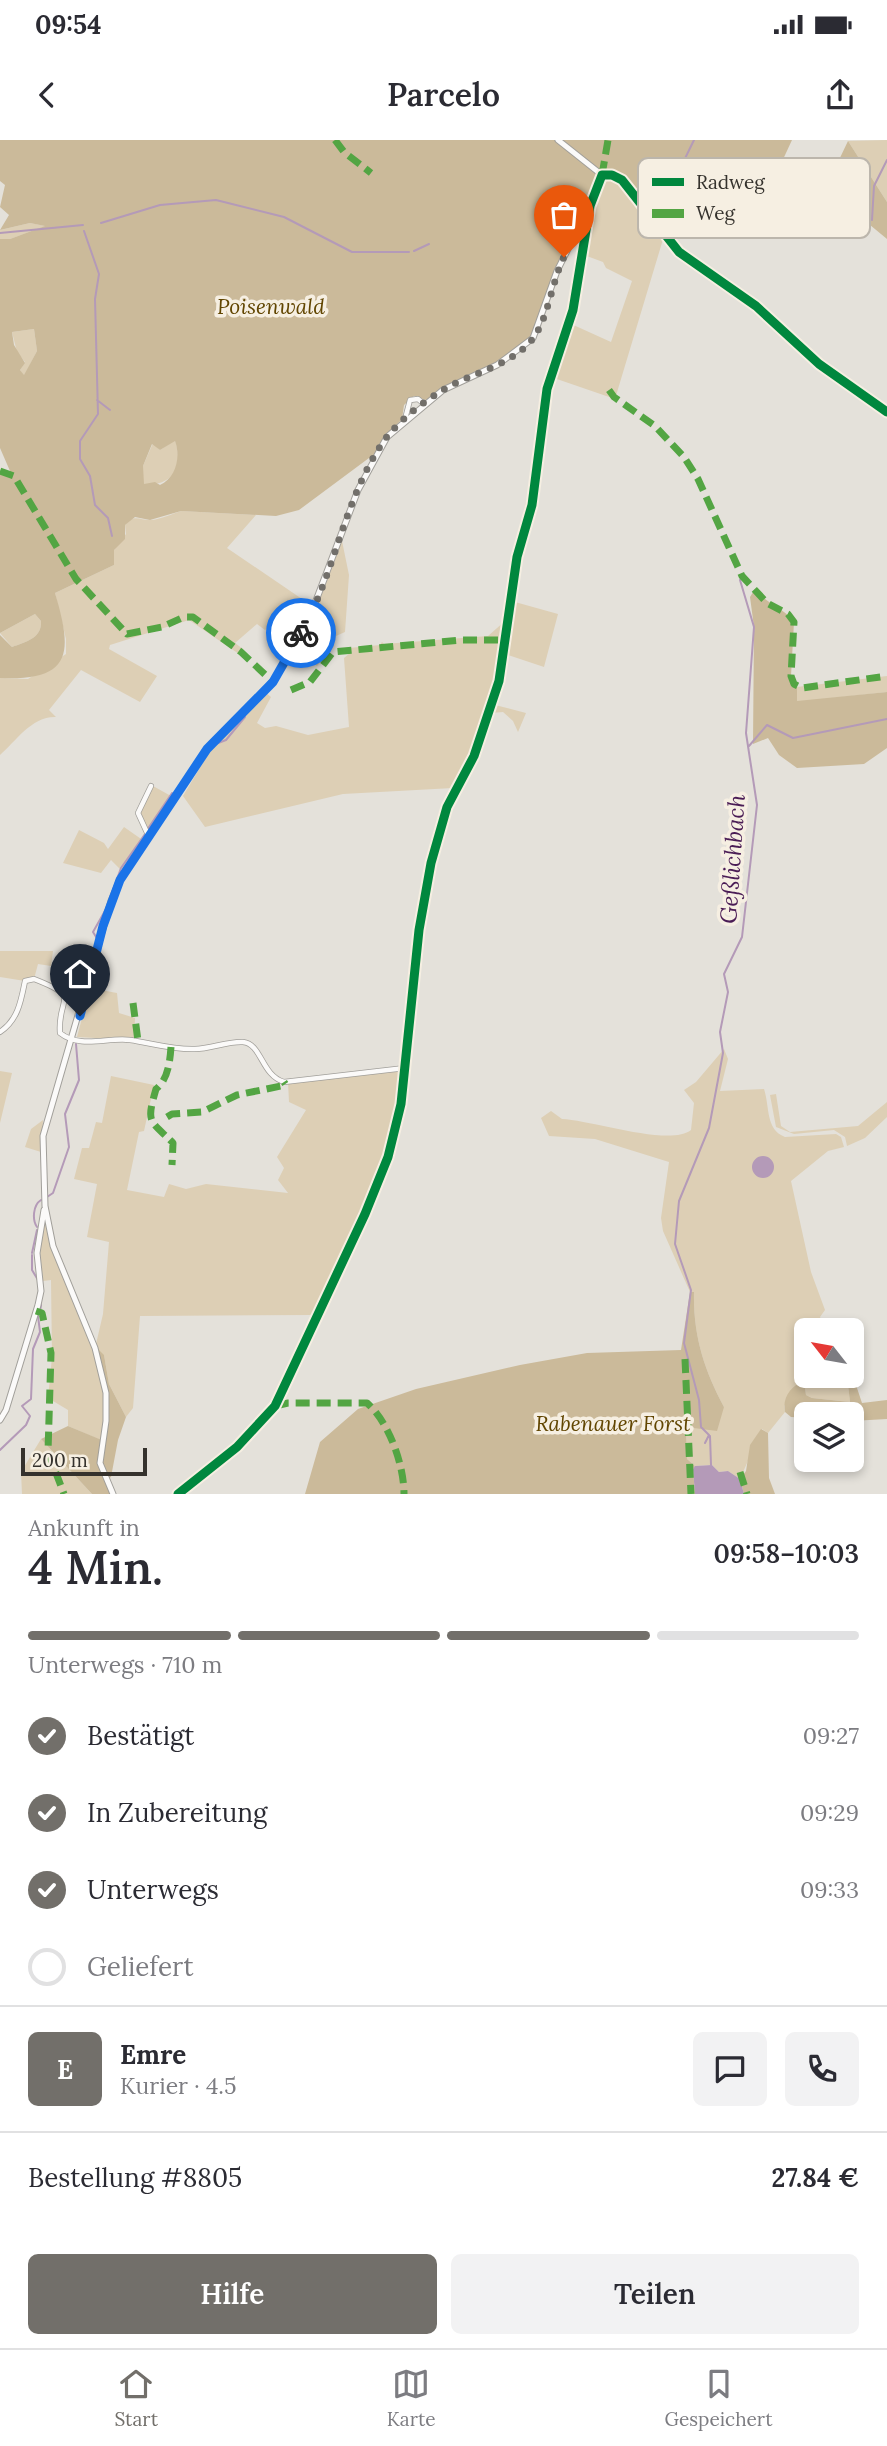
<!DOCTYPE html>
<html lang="de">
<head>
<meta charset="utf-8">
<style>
  :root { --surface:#fff; --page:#f2f2f3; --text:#2b2b33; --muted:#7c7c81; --line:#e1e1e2; --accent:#726f6a }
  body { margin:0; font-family:Lora,serif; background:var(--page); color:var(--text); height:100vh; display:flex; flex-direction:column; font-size:26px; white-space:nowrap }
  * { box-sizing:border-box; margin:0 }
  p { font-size:23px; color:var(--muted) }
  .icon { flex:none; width:38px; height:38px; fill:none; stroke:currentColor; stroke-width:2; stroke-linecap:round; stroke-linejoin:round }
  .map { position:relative; height:1354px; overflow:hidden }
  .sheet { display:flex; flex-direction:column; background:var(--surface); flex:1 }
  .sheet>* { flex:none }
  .needle { width:46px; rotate:301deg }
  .controls { position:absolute; left:794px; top:1178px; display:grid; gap:14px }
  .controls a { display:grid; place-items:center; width:70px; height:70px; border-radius:10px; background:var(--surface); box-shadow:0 4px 10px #0003; font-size:35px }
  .scale { position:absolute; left:21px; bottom:18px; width:126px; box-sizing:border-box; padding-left:7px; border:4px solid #35322d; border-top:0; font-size:19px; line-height:24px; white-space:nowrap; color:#35322d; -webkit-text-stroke:5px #f6efe2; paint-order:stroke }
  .pin { position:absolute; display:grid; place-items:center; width:60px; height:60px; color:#fff; margin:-72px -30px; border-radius:50% 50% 50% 0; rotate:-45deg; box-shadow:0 0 7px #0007 }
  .pin .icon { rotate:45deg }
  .courier { position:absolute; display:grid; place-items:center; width:70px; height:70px; margin:-35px; border:5px solid #1a73e8; border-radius:50%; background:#fff; color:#222; box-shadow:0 2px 9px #0007 }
  .summary em { font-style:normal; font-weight:600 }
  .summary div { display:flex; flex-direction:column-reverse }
  .summary { display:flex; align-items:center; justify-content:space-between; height:119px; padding:0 28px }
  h1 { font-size:46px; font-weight:600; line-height:52px }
  .bar { display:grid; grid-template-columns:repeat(4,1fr); gap:10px 7px; align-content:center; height:84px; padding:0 28px }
  .bar i { height:9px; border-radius:5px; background:var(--line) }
  .bar .selected { background:var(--accent) }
  .bar p { grid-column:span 4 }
  .line { display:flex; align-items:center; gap:18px; padding:0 28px; border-top:2px solid var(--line) }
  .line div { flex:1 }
  .round { display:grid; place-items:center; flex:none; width:74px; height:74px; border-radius:10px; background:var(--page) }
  ol { padding:0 28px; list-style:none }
  li { display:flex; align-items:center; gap:21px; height:77px }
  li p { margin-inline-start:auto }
  li .icon { padding:7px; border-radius:50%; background:var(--accent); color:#fff; stroke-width:4 }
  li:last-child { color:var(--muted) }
  li i { width:38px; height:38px; border:4px solid var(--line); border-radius:50% }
  .cta { display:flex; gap:14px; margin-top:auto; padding:14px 28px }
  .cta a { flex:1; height:80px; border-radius:10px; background:var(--accent); color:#fff; font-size:28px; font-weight:600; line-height:80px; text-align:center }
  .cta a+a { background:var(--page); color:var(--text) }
  .status { display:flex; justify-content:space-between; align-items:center; height:49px; padding:0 35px; background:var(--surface); direction:ltr }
  .status svg { height:19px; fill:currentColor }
  header { display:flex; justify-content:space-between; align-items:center; height:91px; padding:0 28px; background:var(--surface); font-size:32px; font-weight:600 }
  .menu { display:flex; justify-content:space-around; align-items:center; height:98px; border-top:2px solid var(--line); background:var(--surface); font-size:19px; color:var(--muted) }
  .menu a { display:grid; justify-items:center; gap:4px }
  .menu .selected { color:var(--accent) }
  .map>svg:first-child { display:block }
  .green { fill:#ddcfb5 }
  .forest { fill:#cbba9a; fill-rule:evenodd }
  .water { fill:#b49ab8 }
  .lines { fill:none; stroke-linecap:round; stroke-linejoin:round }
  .stream { stroke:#b49ab8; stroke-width:2 }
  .minor-casing { stroke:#a19f9a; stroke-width:6 }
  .tertiary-casing { stroke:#a19f9a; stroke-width:7 }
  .minor { stroke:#fbfaf9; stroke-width:4.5 }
  .tertiary { stroke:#fbfaf9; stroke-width:5 }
  .quiet { stroke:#53a543; stroke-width:7; stroke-dasharray:14 7; stroke-linecap:butt }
  .cycleway-casing { stroke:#f6efe2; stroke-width:13 }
  .cycleway { stroke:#00873e; stroke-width:9 }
  .done { stroke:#726f6a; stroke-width:7; stroke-dasharray:0 12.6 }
  .route { stroke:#1a73e8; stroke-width:9 }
  .labels { text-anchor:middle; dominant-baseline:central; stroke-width:7; stroke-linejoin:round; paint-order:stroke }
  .park-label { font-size:21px; font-style:italic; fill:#614500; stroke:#f6efe2 }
  .water-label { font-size:23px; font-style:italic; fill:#4a1c55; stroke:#f6efe2 }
  .key { fill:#f6efe2; stroke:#bcb6ac; stroke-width:2 }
  .key-label { font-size:19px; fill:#35322d }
</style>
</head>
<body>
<div class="status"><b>09:54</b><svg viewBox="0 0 49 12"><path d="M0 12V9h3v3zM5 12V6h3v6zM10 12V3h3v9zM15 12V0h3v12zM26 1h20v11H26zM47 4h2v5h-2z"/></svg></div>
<header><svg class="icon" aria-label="back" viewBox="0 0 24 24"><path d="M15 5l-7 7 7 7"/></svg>Parcelo<svg class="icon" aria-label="share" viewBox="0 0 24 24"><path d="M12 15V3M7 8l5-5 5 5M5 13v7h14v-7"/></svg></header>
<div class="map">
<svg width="887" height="1354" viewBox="0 0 887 1354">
  <rect width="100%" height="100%" fill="#e4e1da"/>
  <path class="green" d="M887,0v62l-39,-61z
    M609,37l9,2 46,57 -49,163 -64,-22 18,-54 42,19 21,-61 -26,-13 -3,-6 -19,-7 10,-53z
    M30,83l16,3 -36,13h-10v-9z
    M34,189l3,22 -13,25 -4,-6 5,-8 -8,-10 -5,-20z
    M175,300c9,28 -3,47 -32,44v-18l10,-23 7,7z
    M533,331l7,2c-6,43 -27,86 -25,129l43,12 -14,53 -36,-12 -13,50 31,8 -8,19 -5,-11 -10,-9 -12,1 -10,34 -8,15 -5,-3 -15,29 -110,6 -138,33 -22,-31 30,-50 52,-54 6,5 -14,26 8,5 11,-2 32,9 41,-8 -5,-69 6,-5 -1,-5 31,-3 2,-3 2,2 104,-8 17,-15 9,-66z
    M181,371l75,4 -29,33 75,51 -37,31 -8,-6 -22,19 8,6 -4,5 -50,-34 -79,25 -1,4 48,27 -17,26 -59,-32 -32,40 7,7c-24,-1 -40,24 -56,38v-77l28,1 38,-25v-15l-11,-46 59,-28v-15l12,-16 -1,-9c9,-12 15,-4 27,-5 9,-1 20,-6 29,-9z
    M342,401l7,34 -4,57 -9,4 -5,13 -14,17 -21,-19 19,-35z
    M35,474l6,7c1,17 -15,21 -29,26l-12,-14z
    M887,536v16l-90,10v-15z
    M153,646l18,10 -23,36 -9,-21z
    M124,687l20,14 -19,28h-5l-9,-9 -10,13 -38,-10 16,-33 25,13 4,6z
    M0,811h53l-2,15 -13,-2 -4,15 -9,2 -25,-4z
    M90,848l27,5 2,20 16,5 -1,22 -57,-3z
    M724,909l4,10 -8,32 44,-2c6,18 1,40 21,48l51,-3 5,3 3,10 -16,4 -37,30 20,91 14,38 -5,7 7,13h-20v46h36l5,9 2,17 -38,-4 -6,-3 -2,-13 -20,24 1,6 -17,21 -6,-4 -22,50 -12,-8 -9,1 -7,-7 -17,1 -8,-7 -1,-33 38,-19c-20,-37 -31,-72 -30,-115h-4l-27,-61 -2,-13 8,-56 -74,-23 -46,-3 -8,-18 10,-7 11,8c29,1 108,28 129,11l3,-27 -10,-13 12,-8z
    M405,928l-4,36 -13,53 -32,75 -42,83 -174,1 -7,92 -7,9 -17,-33 -5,-29 1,87 -37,-16v-16l-20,-12 4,-41 -1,-77 -8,1 -3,-30 5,-30 3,-1 5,33 43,91 7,-30 6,-72 -22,-5 10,-53 -23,-5 8,-31h7l7,-26 6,1 9,-47 43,9 -10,46 -5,1 -12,58 37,7 5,-13 17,5 20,-5 82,9 -10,-13 6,-12 -7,-11 29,-47 -17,-8 -1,-20z
    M0,931l12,2 -12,50z
    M776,954l5,32 9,6 68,-6 29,-24v15l-22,21 -18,8 -2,-9 -11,-7 -40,4 -18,-7 -6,-32z
    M43,980l-2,32 -16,-5 6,-18z
    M41,1299l51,55h-70l-1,-22z"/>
  <path class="forest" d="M0,0h792l-31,67 -76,-29 -30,39 -41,-44 -13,-4 -3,14 -31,63 -32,87 -10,13 -99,54 -12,-4 -10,9 -2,14 -17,18 -13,23 -3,-2 -70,52 -23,6 -95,-5 -31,9 -15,-3 -10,8v14l-11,11v15l-59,28c18,60 17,88 -55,85v-43l12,12c14,-5 30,-9 29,-26l-6,-7 -35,19v-159l10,-3 -10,-23v-209h10l35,-13 -15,-3 -30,7 9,-15 -9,-8 5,-22 -5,-4zM34,189l3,22 -13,24 -4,-5 5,-7 -11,-18 -2,-13zM175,301c6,16 1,37 -15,44l-5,-3 -11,2 -1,-18 9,-22 8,6z
    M848,1l39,61v37l-23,-19v-25l-26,-33z
    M755,449c11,15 32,21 39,33l-3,54 6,11v14l90,-9v56l-23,16 -67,4 -18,-13 -11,-17 -15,6 1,-117 -4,-30z
    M690,1152h4c-1,43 10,78 30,115l-7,24 -31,-4 1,32 8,7 -2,3 2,25h-390l15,-52 38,-33 58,-20 104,-24 67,-12 94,-3z
    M97,1208l7,7 5,29 17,33 -8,23 -7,37 -4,2 -1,6 6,9h-20l-51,-55 27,-13 36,15 3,-19z
    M852,1233l10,30 25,-3v19l-35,2v-7h-45v4l-16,-1 -6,-5c-3,-15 6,-26 19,-31l2,14 6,3 38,4 -2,-17 -5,-9h9z
    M761,1289l7,4 1,45 6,16h-31l-4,-15 6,-8 4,-26z"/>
  <path class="water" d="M752 1027a11 11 0 1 1 22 0a11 11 0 1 1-22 0Z
    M712,1325l7,7 9,-1 12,8 4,15h-49l-2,-25 2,-3z"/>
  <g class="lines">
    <path class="stream" d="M653,71l18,-24 23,-47
      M872,80l2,-34 13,-26
      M101,83l59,-18 56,-5 68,17 68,35h57
      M84,91l15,43 -4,25 3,115 -18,27v18l10,17 5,29 13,13 4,18
      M0,93l83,-8
      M414,111l15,-7
      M97,260l13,10
      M213,605l13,-5 19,-23
      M749,606l18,-21 26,13 94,-19
      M147,690l25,-37
      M98,800l-5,-8 13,-23 15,-41 24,-34
      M47,1057l6,-4 16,-46 -4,-33 14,-34 -3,-36
      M37,1087c-5,-7 -4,-22 4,-27
      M32,1113l5,-23
      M32,1115v15l6,10
      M40,1171l1,-6
      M710,1296l1,29
      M705,1303l4,-8 -8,-8 -2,-27 -15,-57 7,-53 -16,-46 4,-43 30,-73 14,-75 -3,-21 8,-40 -4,-18 18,-37 15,-132 -11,-72 8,-106 -14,-47
      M0,1310l26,-25 4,-9 -8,-10 9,-7 2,-50 7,-17 -2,-16"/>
    <g class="minor-casing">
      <path id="minor" d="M405,279l5,-19 8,-1 6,5
        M149,697l-11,-24 13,-27
        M0,892c18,-12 21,-31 25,-51l9,-2c49,19 23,18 26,54 20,16 48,4 70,7 21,3 43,10 65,9 15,0 33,-8 48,-7 19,2 18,33 41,40l121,-14"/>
    </g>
    <g class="tertiary-casing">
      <path id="tertiary" d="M558,0l44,35
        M602,35h10l10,5 57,72 77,54 63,58 68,48
        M0,1280l6,-10 32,-105 3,-14 -4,-38 7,-43
        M113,1354l-13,-31 6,-42v-28l-11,-45 -42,-102 -8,-40 -2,-70 68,-235 9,-21 87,-131 66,-67 36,-63 49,-129 29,-53 56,-47 54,-25 36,-27 24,-67 42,-84 3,-12"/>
    </g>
    <use href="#minor" class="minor"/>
    <use href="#tertiary" class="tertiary"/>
    <path class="quiet" d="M335,0l9,12 27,21
      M602,35l6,-35
      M609,250l5,7 41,29 29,31 14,22 44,97 25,27 21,11 6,8 -3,54 3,8 8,4 85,-12
      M0,331l14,5 62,103 51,55 35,-7 22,-10h9l48,35 32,30
      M291,550l19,-8 23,-30 129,-12h44
      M133,863l5,38
      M171,907c-1,14 -3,33 -15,42 -10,35 -7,30 17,54l-1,22
      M167,977l5,-3 30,-2 35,-17 49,-10 -2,-3
      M36,1171l6,2 9,40 -3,99 16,42
      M685,1219l6,135
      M275,1266l13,-3h79c22,19 37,62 37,91
      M740,1332l7,22"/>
    <g class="cycleway-casing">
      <path id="cycleway" d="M178,1354l59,-47 38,-41 90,-192 23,-57 13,-53 18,-174 12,-67 16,-56 27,-51 25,-75 18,-124 15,-52 15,-116 26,-79 17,-104 12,-31h10l10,5 57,72 77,54 63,58 68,48"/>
    </g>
    <use href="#cycleway" class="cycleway"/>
  </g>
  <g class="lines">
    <path class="done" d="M301,493c35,-61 43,-137 85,-195 14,-18 37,-36 57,-48 29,-18 70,-24 91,-53 15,-22 18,-56 30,-80"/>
    <path class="route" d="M80,876l23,-90 17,-46 87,-131 66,-67 28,-49"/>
  </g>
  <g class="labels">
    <g class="park-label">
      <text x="271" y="166">Poisenwald</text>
      <text x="613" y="1283">Rabenauer Forst</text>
    </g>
    <g class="water-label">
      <text transform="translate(732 719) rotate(-86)">Geßlichbach</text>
    </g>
  </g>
  <rect x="638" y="18" width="232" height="80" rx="10" class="key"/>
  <rect x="652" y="38" width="32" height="8" fill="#00873e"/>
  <rect x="652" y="69" width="32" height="9" fill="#53a543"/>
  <g class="key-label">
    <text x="696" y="49">Radweg</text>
    <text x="696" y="80">Weg</text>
  </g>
</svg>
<div class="controls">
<a><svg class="needle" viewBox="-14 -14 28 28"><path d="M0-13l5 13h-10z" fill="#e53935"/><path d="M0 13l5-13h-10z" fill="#7c7c81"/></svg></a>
<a><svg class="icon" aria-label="layers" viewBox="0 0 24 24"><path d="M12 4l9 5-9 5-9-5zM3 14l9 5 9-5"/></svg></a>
</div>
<div class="scale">200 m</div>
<div class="pin" style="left:564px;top:117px;background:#ea580c"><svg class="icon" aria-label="bag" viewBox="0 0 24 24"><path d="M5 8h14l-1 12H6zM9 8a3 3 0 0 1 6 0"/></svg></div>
<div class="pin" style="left:80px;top:876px;background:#1f2937"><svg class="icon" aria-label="home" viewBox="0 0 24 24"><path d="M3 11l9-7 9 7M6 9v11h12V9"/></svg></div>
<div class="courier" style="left:301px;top:493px"><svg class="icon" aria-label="bike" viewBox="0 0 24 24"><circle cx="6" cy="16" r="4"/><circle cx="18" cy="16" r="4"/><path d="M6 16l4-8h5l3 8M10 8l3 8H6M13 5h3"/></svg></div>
</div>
<section class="sheet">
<div class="summary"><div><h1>4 Min.</h1><p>Ankunft in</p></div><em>09:58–10:03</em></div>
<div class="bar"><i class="selected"></i><i class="selected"></i><i class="selected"></i><i></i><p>Unterwegs · 710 m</p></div>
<ol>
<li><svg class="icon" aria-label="check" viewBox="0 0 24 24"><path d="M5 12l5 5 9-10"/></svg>Bestätigt<p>09:27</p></li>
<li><svg class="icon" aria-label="check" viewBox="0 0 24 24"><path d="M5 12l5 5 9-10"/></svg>In Zubereitung<p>09:29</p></li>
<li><svg class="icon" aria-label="check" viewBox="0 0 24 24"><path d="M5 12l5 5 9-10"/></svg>Unterwegs<p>09:33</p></li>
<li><i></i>Geliefert</li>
</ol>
<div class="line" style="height:126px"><b class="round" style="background:var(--accent);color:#fff">E</b><div><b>Emre</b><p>Kurier · 4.5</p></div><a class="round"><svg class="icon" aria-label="chat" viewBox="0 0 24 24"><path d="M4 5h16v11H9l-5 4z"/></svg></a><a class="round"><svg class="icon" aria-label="phone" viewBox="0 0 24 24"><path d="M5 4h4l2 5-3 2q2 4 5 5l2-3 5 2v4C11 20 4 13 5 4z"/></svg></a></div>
<div class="line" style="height:91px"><div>Bestellung #8805</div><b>27.84 €</b></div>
<div class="cta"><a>Hilfe</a><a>Teilen</a></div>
</section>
<nav class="menu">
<a class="selected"><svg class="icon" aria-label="home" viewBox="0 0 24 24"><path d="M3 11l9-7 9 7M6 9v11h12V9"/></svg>Start</a>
<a><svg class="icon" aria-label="map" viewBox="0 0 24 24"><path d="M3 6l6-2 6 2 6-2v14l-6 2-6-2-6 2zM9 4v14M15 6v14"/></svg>Karte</a>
<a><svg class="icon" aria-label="saved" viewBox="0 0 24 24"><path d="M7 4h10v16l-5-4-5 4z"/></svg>Gespeichert</a>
</nav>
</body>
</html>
